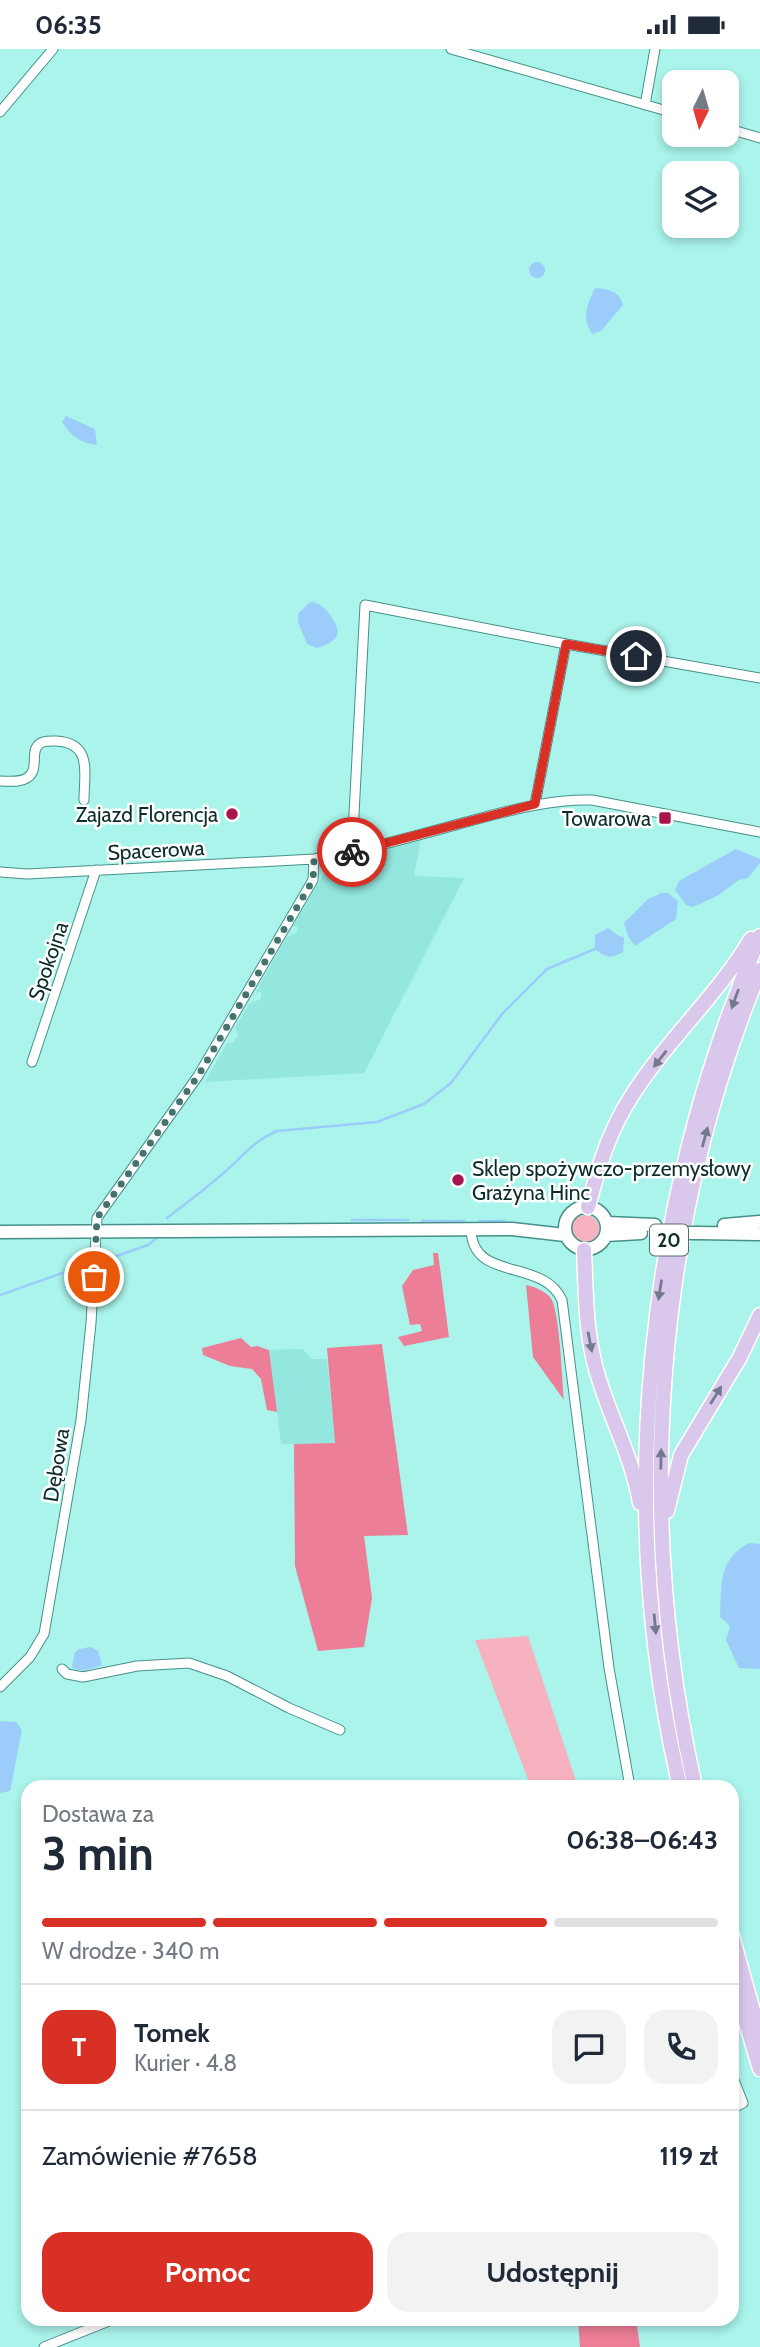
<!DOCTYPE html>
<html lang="pl">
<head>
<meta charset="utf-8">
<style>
  :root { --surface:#fff; --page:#f2f2f3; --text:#1f2937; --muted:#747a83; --line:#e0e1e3; --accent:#d93025 }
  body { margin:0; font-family:Cabin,sans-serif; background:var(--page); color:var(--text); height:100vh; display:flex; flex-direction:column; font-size:26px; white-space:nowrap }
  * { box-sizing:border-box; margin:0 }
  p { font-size:23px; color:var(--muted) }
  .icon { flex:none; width:38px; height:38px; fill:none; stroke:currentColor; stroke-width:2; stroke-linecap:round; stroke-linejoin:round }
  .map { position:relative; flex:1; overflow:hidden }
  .panel { position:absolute; left:21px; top:1731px; width:718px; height:546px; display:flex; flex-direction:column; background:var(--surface); border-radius:21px; box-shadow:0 4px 10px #0003 }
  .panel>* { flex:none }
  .needle { width:46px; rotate:185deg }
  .tools { position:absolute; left:662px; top:21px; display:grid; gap:14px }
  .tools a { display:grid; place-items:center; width:77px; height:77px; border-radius:14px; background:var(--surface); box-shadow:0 4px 10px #0003; font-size:35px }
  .pin { position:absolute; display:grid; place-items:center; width:60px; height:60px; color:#fff; margin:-30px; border:4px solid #fff; border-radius:50%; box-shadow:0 2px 7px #0007 }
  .courier { position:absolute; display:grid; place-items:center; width:70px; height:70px; margin:-35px; border:5px solid #d93025; border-radius:50%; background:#fff; color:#222; box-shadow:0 2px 9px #0007 }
  .head em { font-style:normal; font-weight:800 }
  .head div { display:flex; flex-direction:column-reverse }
  .head { display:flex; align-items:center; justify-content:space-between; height:119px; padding:0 21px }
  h1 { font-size:46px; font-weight:800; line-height:52px }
  .bar { display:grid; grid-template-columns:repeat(4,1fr); gap:10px 7px; align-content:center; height:84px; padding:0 21px }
  .bar i { height:9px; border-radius:5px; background:var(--line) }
  .bar .active { background:var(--accent) }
  .bar p { grid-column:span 4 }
  .line { display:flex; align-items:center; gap:18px; padding:0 21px; border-top:2px solid var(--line) }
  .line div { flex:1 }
  .round { display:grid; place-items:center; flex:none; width:74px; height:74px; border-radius:21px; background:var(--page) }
  .button { display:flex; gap:14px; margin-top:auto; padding:14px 21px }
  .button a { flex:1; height:80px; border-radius:21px; background:var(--accent); color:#fff; font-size:28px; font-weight:800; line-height:80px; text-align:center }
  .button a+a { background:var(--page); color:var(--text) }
  .status { display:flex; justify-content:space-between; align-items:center; height:49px; padding:0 35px; background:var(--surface); direction:ltr }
  .status svg { height:19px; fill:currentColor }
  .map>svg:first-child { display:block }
  .built { fill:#93e7de }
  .green { fill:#f7b2bf }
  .forest { fill:#ec7e97 }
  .water { fill:#9ccdfa }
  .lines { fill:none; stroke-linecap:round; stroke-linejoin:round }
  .stream { stroke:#9ccdfa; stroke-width:2.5 }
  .street-casing { stroke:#469089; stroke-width:11 }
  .secondary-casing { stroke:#469089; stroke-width:15 }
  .primary-casing { stroke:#fff; stroke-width:17 }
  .street { stroke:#fff; stroke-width:9 }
  .secondary { stroke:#fff; stroke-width:12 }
  .primary { stroke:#d9c7ec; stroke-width:14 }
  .secondary-bridge-casing { stroke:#469089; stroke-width:15; stroke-linecap:butt }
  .secondary-bridge { stroke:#fff; stroke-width:12 }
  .oneway { fill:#737a8b }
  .done { stroke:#44736e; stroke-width:7; stroke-dasharray:0 12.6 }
  .route { stroke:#d93025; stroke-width:9 }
  .poi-dot { fill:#a7134b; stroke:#fff; stroke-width:2.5 }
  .labels { text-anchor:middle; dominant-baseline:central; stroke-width:5; stroke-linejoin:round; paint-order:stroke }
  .shield { fill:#fff; stroke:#566c6a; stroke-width:2 }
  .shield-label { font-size:19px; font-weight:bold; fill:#0d2d2a }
  .poi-label { font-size:21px; fill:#0d2d2a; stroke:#fff; text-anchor:end }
  .street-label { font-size:21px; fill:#0d2d2a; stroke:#fff }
</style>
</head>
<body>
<div class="status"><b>06:35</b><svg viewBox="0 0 49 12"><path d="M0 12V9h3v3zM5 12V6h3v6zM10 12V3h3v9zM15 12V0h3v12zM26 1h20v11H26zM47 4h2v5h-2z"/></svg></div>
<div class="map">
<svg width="760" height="2298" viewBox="0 0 760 2298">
  <rect width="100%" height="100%" fill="#aaf4eb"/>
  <path class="built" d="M421,789l-7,38 50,2 -100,195 -159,9 22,-39 7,-1 4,-7 -3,-7 14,-24 12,-5v-7l-6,1 32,-56 9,-4 2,-6 -5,-1 37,-63z
    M303,1300l9,10h15l8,84 -54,1 -12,-94z"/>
  <path class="green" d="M571 1180a14 14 0 1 1 28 0a14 14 0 1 1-28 0Z
    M528,1587l50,151h-47l-56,-147z"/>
  <path class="forest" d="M433,1204h5l11,84 -45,9 -6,-9 24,-6 -2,-7 -10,1 -8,-39 11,-16 21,-5z
    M526,1236c9,2 17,5 24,12 10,12 12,83 14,103l-31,-43z
    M241,1289l10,9 6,-1 12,4 8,62 -10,-2 -6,-31 -9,-10 -22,-3 -27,-11 -1,-7z
    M382,1295l26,191 -44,1 8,62 -8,49 -46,4 -23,-85 -1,-122 41,-1 -8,-95z
    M578,2270h58l4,28h-60z"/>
  <path class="water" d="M529 221a8 8 0 1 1 16 0a8 8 0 1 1-16 0Z
    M595,239c14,1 24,3 28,17l-22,26 -9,3c-11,-18 -5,-28 3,-46z
    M66,367l29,13 2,16c-17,-2 -26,-9 -35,-23z
    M310,553c10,1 14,5 20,13 14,19 8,26 -13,33l-10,-4 -9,-22v-8z
    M736,800l24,10v4l-12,15 -9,2 -22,16 -24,11 -7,-2 -11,-15 4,-9z
    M661,844h7l10,8 -2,18 -41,27 -7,-10 -4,-13 24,-24z
    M608,879l11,8 5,1 -1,15c-12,7 -17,6 -28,-3v-14z
    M749,1494l11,1v125l-21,-1 -13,-28 4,-14 -10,-9c2,-31 -3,-57 29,-74z
    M91,1598l7,4 4,14 -18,6 -12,-3c3,-17 1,-19 19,-21z
    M0,1672l16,1 6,8 -12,61 -10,2z"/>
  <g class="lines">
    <path class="stream" d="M167,1169c18,-14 36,-27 53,-42 21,-17 31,-34 57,-45l100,-9 47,-18 27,-21 51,-69 45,-45 48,-20
      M352,1171h56
      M422,1172h42
      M479,1172h25
      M111,1209l37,-13 9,-7
      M0,1246l85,-30"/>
    <g class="street-casing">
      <path id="street" d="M451,0l223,64
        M645,56l10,-56
        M0,63l53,-63
        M726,79l34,10
        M0,732c9,0 19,2 27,-3 11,-7 5,-20 9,-30 4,-8 13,-7 20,-7 37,2 28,32 28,59
        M535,755l31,-160
        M352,803l13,-247 201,39 194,34
        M0,823l27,2 287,-15c51,-9 101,-23 152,-37 42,-11 82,-23 126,-22l168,32
        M32,1013l64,-192
        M471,1180c1,54 71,28 91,71l47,368 21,119
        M62,1620l5,5 16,3 54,-11 52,-3 38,13 62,32 51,22
        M0,1638l30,-30 14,-23 37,-214 10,-97 6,-105 101,-142 115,-196 1,-21
        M732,2026l11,28 -11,6
        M44,2298l70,-28"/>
    </g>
    <g class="secondary-casing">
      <path id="secondary" d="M565 1179a21 21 0 1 1 42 0a21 21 0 1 1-42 0Z
        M607,1174l48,2
        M724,1176l35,-3
        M0,1183l512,-3 53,6
        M698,1184l60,1
        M606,1186l35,-2"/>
    </g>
    <g class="primary-casing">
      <path id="primary" d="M588,1158c10,-39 21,-76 43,-110 35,-56 86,-101 120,-158
        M584,1201c2,40 1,79 12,119 12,45 36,86 44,134
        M667,1462l14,-56 59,-98 20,-42
        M680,1738c-66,-282 -34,-586 80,-851
        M695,1738c-61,-272 -41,-559 65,-817
        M732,1887l28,100
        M732,1926l28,94"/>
    </g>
    <use href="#street" class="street"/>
    <use href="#secondary" class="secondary"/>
    <use href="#primary" class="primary"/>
    <g class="secondary-bridge-casing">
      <path id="secondary-bridge" d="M654,1184h44"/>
    </g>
    <use href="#secondary-bridge" class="secondary-bridge"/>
  </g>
  <defs><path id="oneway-solid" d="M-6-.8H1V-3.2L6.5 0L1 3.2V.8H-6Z" transform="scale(1.75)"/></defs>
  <g class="oneway">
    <use href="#oneway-solid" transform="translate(735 950) rotate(110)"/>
    <use href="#oneway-solid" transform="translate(660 1010) rotate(128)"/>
    <use href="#oneway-solid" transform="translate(705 1088) rotate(-75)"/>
    <use href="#oneway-solid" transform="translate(660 1241) rotate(99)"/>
    <use href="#oneway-solid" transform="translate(590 1293) rotate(79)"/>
    <use href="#oneway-solid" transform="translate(716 1346) rotate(-58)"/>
    <use href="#oneway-solid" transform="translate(661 1410) rotate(-89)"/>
    <use href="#oneway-solid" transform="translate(655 1575) rotate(85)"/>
  </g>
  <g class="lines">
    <path class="done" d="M94,1228l3,-59 101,-142 115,-196 1,-21 38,-7"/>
    <path class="route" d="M352,803l183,-48 31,-160 70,12"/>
  </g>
  <g class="poi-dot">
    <circle cx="232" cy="765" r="7"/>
    <rect x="658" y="762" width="14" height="14" rx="3.5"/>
    <circle cx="458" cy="1131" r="7"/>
  </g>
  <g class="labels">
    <rect class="shield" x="650" y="1175.5" width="38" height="31" rx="5"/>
    <g class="shield-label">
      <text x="669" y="1191">20</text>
    </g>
    <g class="poi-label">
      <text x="218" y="765">Zajazd Florencja</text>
      <text x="651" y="769">Towarowa</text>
      <text x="472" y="1119" text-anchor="start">Sklep spożywczo-przemysłowy<tspan x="472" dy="24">Grażyna Hinc</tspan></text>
    </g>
    <g class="street-label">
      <text transform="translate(156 801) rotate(-3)">Spacerowa</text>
      <text transform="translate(48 912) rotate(-71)">Spokojna</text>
      <text transform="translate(56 1416) rotate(-81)">Dębowa</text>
    </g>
  </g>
</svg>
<div class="tools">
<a><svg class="needle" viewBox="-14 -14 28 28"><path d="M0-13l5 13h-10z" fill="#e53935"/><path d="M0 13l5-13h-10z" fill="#747a83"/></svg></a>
<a><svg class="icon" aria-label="layers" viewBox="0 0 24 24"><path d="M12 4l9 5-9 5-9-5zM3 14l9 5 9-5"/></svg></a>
</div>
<div class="pin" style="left:94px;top:1228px;background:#ea580c"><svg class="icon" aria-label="bag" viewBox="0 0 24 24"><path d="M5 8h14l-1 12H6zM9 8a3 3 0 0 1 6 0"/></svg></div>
<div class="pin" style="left:636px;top:607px;background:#1f2937"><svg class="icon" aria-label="home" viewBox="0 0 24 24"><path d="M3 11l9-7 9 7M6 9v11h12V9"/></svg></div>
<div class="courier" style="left:352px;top:803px"><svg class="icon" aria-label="bike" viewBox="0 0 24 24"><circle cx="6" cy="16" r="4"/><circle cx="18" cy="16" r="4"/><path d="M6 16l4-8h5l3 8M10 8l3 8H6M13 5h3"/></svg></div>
<section class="panel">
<div class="head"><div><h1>3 min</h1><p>Dostawa za</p></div><em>06:38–06:43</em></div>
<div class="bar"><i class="active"></i><i class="active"></i><i class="active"></i><i></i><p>W drodze · 340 m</p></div>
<div class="line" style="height:126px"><b class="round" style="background:var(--accent);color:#fff">T</b><div><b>Tomek</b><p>Kurier · 4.8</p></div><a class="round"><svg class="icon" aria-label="chat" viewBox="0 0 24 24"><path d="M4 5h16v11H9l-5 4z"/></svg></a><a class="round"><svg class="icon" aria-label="phone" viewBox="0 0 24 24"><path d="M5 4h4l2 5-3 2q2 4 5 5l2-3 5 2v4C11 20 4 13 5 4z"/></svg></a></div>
<div class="line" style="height:91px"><div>Zamówienie #7658</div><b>119 zł</b></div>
<div class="button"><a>Pomoc</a><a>Udostępnij</a></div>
</section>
</div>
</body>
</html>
